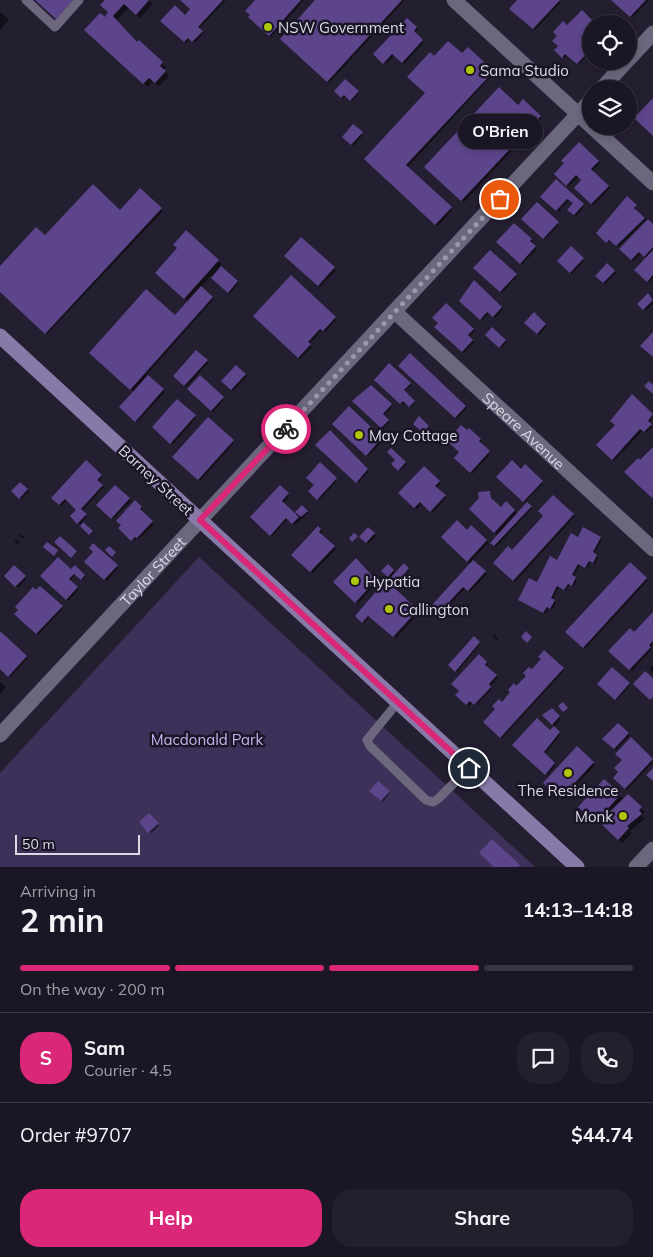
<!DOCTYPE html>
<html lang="en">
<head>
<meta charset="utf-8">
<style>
  :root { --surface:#1b1625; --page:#241f2d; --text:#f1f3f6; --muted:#a09fa7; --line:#393542; --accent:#db2777 }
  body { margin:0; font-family:Mulish,sans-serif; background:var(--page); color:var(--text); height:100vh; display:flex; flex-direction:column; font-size:19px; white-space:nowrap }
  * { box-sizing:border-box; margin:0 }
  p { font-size:16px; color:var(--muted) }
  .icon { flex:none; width:28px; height:28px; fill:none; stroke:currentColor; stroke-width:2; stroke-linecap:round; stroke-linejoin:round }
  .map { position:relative; height:867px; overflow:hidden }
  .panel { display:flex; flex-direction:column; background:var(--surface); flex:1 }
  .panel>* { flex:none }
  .controls { position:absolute; left:582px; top:15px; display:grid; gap:10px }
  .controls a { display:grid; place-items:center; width:55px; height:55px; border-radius:50%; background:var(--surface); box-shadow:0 2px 8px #0003,0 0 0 1px var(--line); font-size:25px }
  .scale { position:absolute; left:15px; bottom:12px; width:125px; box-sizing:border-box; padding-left:5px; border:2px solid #dcd9e5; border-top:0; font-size:14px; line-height:18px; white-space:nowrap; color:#dcd9e5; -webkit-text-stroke:4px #1a1527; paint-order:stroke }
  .pin { position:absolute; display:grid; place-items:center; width:42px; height:42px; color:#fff; margin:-21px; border:2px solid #fff; border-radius:50%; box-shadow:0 1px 5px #0007 }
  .courier { position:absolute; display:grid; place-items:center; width:50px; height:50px; margin:-25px; border:4px solid #db2777; border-radius:50%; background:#fff; color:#222; box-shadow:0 1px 6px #0007 }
  .bubble { position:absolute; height:35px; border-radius:18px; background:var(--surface); box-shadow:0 2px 8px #0003,0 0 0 1px var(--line); font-size:16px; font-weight:700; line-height:35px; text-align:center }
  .head em { font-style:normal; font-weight:700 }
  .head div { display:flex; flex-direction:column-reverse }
  .head { display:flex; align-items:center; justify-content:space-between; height:85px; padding:0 20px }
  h1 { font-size:32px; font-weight:700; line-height:38px }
  .bar { display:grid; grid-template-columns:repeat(4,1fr); gap:8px 5px; align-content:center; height:60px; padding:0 20px }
  .bar i { height:6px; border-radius:4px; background:var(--line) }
  .bar .on { background:var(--accent) }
  .bar p { grid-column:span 4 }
  .line { display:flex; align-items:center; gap:12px; padding:0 20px; border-top:1px solid var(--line) }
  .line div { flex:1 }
  .round { display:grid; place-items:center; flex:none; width:52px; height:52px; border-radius:20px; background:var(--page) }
  .cta { display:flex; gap:10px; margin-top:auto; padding:10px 20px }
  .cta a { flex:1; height:58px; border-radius:20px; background:var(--accent); color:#fff; font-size:20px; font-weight:700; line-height:58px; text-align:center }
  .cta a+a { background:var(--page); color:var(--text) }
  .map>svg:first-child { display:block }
  .green { fill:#3e3159 }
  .shadow { fill:#0007 }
  .building { fill:#5d458b }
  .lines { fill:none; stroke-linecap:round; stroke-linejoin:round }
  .lane { stroke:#6d677d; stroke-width:9 }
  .street { stroke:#6d677d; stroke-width:15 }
  .primary { stroke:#877aa8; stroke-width:15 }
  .done { stroke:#9c98a6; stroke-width:5; stroke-dasharray:0 9 }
  .route { stroke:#db2777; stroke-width:6 }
  .poi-dot { fill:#afc507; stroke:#1a1527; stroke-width:2 }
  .labels { text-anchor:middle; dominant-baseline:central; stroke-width:5; stroke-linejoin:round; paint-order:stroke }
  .poi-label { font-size:15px; fill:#dcd9e5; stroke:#1a1527; text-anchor:start }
  .street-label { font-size:15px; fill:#dcd9e5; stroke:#1a1527 }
  .park-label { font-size:15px; fill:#c5b4f0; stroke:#1a1527 }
</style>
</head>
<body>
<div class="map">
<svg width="653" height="867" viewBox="0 0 653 867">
  <rect width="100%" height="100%" fill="#241e31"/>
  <path class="green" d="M199,557l336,310h-535v-94z"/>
  <path class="shadow" d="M106,0h43l4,4 -13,14 -11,-11 -13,14 15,14 -2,2 8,7 2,-2 27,25 -3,3 6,6 -10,10 -6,-5 -5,6 -62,-57 24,-8z
    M182,0h44l-27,29 4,4 -8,10 -5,-5 -4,5 -24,-22 23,-5 7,-7z
    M257,0h47l-33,37 -21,-20z
    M317,0h86l1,1 -75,82 -48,-44z
    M519,0h38l3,3 -25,27 -25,-21z
    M613,0h36l-17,18z
    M0,12l9,8 -9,10z
    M582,12l9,12v12l-3,-3 -6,6 9,9v4l-12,12 -12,-9 -3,3 -9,-8 12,-23z
    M407,19l11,10 -4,4 10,9 -20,22 -9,-10 -9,10 -11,-10z
    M468,49l26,24 -87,95 45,42 -14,16 -72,-67 60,-66 8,-35 28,-3z
    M345,80l14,13 -7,8 -6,-5 -3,3 -8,-8z
    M523,101l19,17 -78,84 -38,-35z
    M353,126l10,9 -10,11 -9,-9z
    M579,144l21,19 -8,9 18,16 -16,17 -18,-17 7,-8 -4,-4 -10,10 -13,-12z
    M556,181l28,26 -8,9 -7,-7 6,-5 -5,-5 -12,13 -16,-15z
    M140,190l23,21 -116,123 -47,-43v-24l45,-31 75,-25z
    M627,198l10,10 -2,2 18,15v53l-4,4 -13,-12 11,-12 -6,-5 -7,8 -13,-12 25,-27 -1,-1 -27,26 -6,-7 -3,3 -11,-10z
    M537,204l22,21 -14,14 -22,-21z
    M514,224l19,17 -2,2 6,6 -15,15 -24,-22z
    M301,239l35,31 -16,17 -34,-31z
    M571,248l13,13 -12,13 -13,-13z
    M491,251l26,25 -15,17 -27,-25z
    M218,261l4,3 -2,2 19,17 -9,10 -19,-17 -10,11 13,12 -68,76 19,17 -28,30 -17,-15 14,-15 -44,-39 85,-36 14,-15 -29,-25z
    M607,264l9,9 -11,11 -8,-8z
    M291,276l46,43 -12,13 -2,-3 -14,15 3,3 -12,12 -46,-43z
    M474,282l29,27 -8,9 -5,-5 -8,7 -21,-19z
    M648,294l5,5v4l-7,8 -7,-7z
    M446,305l29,26 -6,6 5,5 -10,11 -28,-26z
    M534,314l13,12 -8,9 -13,-12z
    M492,328l15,14 -6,6 -14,-13z
    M197,352l11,11 -22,24 -12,-11z
    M410,355l57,53 -10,11 -57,-53z
    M389,365l22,20 -7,7 11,11 -4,4 -6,-5 -2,3 -27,-25z
    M236,367l11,9 -14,15 -10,-10z
    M200,377l24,22 -11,13 -24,-23z
    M371,387l21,20 -9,9 6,6 -6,7 -29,-28z
    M632,396l21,20 -4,7 3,3 -6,7 -3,-3 -29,31 -16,-16 18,-20z
    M177,401l19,17 -23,26 -20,-17z
    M349,408l23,21 -3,3 12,11 -13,13 -34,-32z
    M420,418l10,10 -5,5 -10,-9z
    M208,419l26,24 -34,38 -26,-24z
    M469,429l13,12 -2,3 10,10 -18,20 -16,-16 5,-6z
    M330,432l39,39 -11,12 -41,-38z
    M391,450l16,14 -7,7 -7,-7 4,-4z
    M86,462l16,15 -4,5 6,5 -22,24 5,5 -5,6 11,11 -2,2 -20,-19 7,-6 -11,-10 -6,6 -8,-8z
    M320,464l17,17 -18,19 -9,-9 5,-6z
    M525,466l18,17 -18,19 -27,-25 23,-6z
    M424,467l17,16 -5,5 10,10 -13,14 -11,-9 -5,6 -17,-16z
    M21,483l8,8 -8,8 -8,-8z
    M115,487l16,14 -18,18 -15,-14z
    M280,487l9,9 -6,7 12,12 7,-8 6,6 -13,12 -7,-6 -16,17 -20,-19z
    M490,493l2,7 9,9 5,-6 12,11 9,-10 5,4 -36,39 -5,-5 7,-7 -28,-26z
    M553,496l22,20 -60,66 -21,-20 18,-10 33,-36z
    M135,502l8,7 -2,3 13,12 -15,15 -1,-2 -4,4 -15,-13z
    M472,527l16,16 -16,17 15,14 -17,18 -4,-5 -25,27 -8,-8 38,-42 -28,-27 24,-5z
    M318,528l4,4 -2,2 16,15 -23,24 -20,-18z
    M368,529l8,7 -8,8 -7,-7z
    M21,534l3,3 -1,2 -4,-3z
    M579,538l23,1 -8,15 4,3 -3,7 -5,-2 -3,6 -7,-3 -7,12 4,3 -3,7 -4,-3 -4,7 -7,-4 -7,13 4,3 -4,7 -3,-2 -4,6 -24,-12 -2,-2 18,-16z
    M16,539l4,3 -3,3 -3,-4z
    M94,545l24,23 -11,13 -21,-20 9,-9z
    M356,560l21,23 -19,20 -23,-21z
    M630,563l18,17 -63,69 -18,-17z
    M404,565l5,5 -10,15 -16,-14 5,-5 8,7z
    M14,567l13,11 -9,10 -13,-12z
    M75,567l11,10 -3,3 -7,-6 -6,7 9,8 -11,12 -26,-25 30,-5z
    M386,582l33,31 -23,25 -26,-22 -6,7 -7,-7z
    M40,587l23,21 -25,27 -22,-21z
    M653,614v30l-3,4 2,1 -20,22 -22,-20 24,-17z
    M0,633l28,25 -18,19 -10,-9z
    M494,634l5,6 -1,1 -6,-5z
    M474,638l6,6 -23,28 -8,-7z
    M544,652l20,19 -62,67 -17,-16 57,-63z
    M479,656l9,8 -2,3 12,11 -9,9 3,2 -16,16 -4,-3 -3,4 -11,-9z
    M653,665v8l-4,-4z
    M612,669l18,16 -13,15 -18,-16z
    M0,682l6,5 -6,7z
    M552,710l9,9 -6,7 -11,-11z
    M618,724l12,11 -14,15 -12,-11z
    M554,728l6,7 -16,20 12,10 -9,10 -33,-30 36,-13z
    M631,739l22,23 -26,28 -13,-12 6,-6z
    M577,748l18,17 -33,35 -18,-17z
    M604,781l20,18 4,-3 17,16 -3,3 3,4 -15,12 2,2 -9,10 -43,-36z
    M378,783l12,10 -7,9 -12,-11z
    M149,814l10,12 -8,7 -11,-11z"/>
  <path class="building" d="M35,0h38l-17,19z
    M105,0h44l-13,15 -12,-11 -11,12 24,26 2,-2 24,22 -3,4 6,5 -11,12 -6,-5 -6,6 -59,-54 16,-17 7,5 -2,-2 3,-4 -8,-7z
    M180,0h43l-25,27 5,4 -11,11 -4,-4 -4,4 -24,-21 15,-16 10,10 5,-6z
    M255,0h46l-32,36 -21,-19 2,-2 -5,-4z
    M315,0h87l-75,82 -47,-43z
    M517,0h43l-27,29 -24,-20z
    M611,0h35l-16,17z
    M582,10l14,14h-5v13l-5,-5 -5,5 10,12 -14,15 -12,-10 -3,4 -8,-8 4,-4 -6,-5 5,-5 -4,-4 10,-11 4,4z
    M407,18l10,9 -3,4 9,9 -21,23 -10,-9 -9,10 -10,-10z
    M448,41l14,12 6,-6 26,24 -88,94 46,42 -17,18 -71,-66 61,-66 -18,-16 23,-25 4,4z
    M345,79l14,12 -9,10 -6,-6 -3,3 -7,-7z
    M499,87l19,18 5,-6 18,17 -80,85 -37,-34z
    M653,98v38l-19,-18z
    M353,124l10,8 -12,13 -9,-8z
    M579,142l20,19 -8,8 18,17 -18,18 -17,-16 7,-8 -5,-5 -10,11 -12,-12 10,-11 -3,-2z
    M556,179l28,25 -10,11 -7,-5 6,-7 -6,-4 -11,12 -16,-14z
    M93,184l27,26 20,-22 22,20 -117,126 -45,-42v-26l36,-39 9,8z
    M627,196l10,9 -3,3 11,10 -29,28 -7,-6 -3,3 -10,-10z
    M537,202l22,20 -16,17 -22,-20z
    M648,219l5,5v23l-9,10 -5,-5 -8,8 -12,-11z
    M514,223l18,16 -2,2 6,5 -16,18 -24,-22z
    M186,230l33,30 -35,39 -29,-26 22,-25 -4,-3z
    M301,237l34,30 -17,19 -34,-30z
    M571,246l13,12 -14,15 -13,-12z
    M490,250l27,24 -17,18 -27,-24z
    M653,250v25l-6,7 -13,-12z
    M607,263l8,8 -12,12 -8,-7z
    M221,266l17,15 -10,12 -17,-15z
    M291,275l45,42 -13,14 -3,-2 -12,13 3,2 -13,14 -45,-42z
    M474,280l28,27 -9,10 -6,-5 -7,8 -21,-19z
    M201,286l12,11 -83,93 -41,-37 57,-64 29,26z
    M648,293l5,7 -10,10 -6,-6z
    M446,303l28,26 -6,6 5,5 -11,12 -28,-25 4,-4 -6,-5z
    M534,312l12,12 -9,10 -13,-11z
    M492,327l14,13 -7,8 -14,-13z
    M653,332v25l-13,-11z
    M196,350l12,10 -24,26 -11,-10z
    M410,353l56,53 -11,12 -57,-52z
    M389,363l22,20 -7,7 11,11 -6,6 -6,-6 -3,3 -26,-24z
    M236,365l10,9 -15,16 -10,-9z
    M148,375l16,14 -29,33 -16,-15z
    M200,375l24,22 -13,14 -24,-22z
    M649,381l4,4v9l-9,-8z
    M371,385l21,19 -9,10 6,6 -8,8 -29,-27z
    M632,394l21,20 -5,7 4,3 -8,8 -4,-3 -28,31 -16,-15 19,-20 -5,-4z
    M177,399l19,16 -26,29 -18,-17z
    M349,406l22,21 -2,2 11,11 -14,16 -34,-32z
    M419,416l10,10 -6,7 -10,-9z
    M208,417l26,23 -36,40 -26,-23z
    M461,425l6,5 2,-2 12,11 -2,2 11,10 -20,22 -16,-15 5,-6 -12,-11z
    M330,430l38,39 -12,14 -41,-38z
    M653,447v49l-1,2 -28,-26 14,-14 2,2z
    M391,448l15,14 -8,9 -7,-7 4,-4 -8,-8z
    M86,460l16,15 -5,5 6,5 -22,24 6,5 -10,10 -7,-8 6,-6 -11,-11 -6,6 -8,-7z
    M512,460l9,9 4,-5 18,17 -20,21 -27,-25z
    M320,462l17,16 -20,22 -9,-9 6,-6 -8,-7z
    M424,466l16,15 -5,5 11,9 -16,17 -10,-10 -6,6 -16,-15z
    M20,482l8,7 -9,10 -8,-8z
    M115,485l15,13 -19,21 -15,-14z
    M280,485l9,8 -7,8 17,16 -7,7 -6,-6 -16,18 -20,-19z
    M490,491l1,7 10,9 5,-6 9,9 -21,23 -25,-24 10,-11 -1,-6z
    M553,495l21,19 -61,67 -20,-18 15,-17 4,4 31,-34 -5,-5z
    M135,500l7,7 -2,2 13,12 -16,17 -2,-1 -4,4 -13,-13 3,-3 -5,-4z
    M527,502l5,4 -38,40 -4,-3z
    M302,505l6,6 -7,6 -6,-5z
    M457,520l10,10 4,-5 16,15 -20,22 -26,-25z
    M83,522l10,9 -4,4 -9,-9z
    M318,526l3,3 -2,3 16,14 -25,26 -19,-17z
    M368,527l7,6 -9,10 -7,-6z
    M583,527l18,10 -8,15 4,3 -4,8 -4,-2 -4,7 -7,-4 -6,11 4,2 -4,9 -4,-2 -4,6 -7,-4 -6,12 4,2 -5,9 -3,-2 -4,6 -25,-13 11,-22 8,4 13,-26 7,4 14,-27 7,4z
    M354,533l4,3 -6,6 -3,-4z
    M60,536l17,15 -6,7 -17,-16z
    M47,542l11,8 -4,6 -11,-9z
    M93,543l25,22 -14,15 -20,-18 9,-10 -4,-4z
    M109,546l7,6 -4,5 -7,-7z
    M58,557l13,12 4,-4 10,10 -4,5 -7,-6 -5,5 9,8 -12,13 -26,-24z
    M356,558l20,22 -21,23 -22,-21z
    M473,560l13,11 -18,20 -5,-4 -24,26 -8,-7z
    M630,562l17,16 -64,70 -18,-16z
    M404,563l5,5 -12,16 -7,-6z
    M388,564l6,6 -6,7 -7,-6z
    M14,565l12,11 -11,11 -11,-11z
    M386,580l32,30 -25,27 -25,-21 -6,7 -7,-7z
    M40,586l23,20 -27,28 -22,-20 4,-4 -3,-3 18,-20 3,3z
    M653,612v29l-4,4 2,2 -22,23 -21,-19 22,-23 4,4z
    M0,631l27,25 -19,21 -8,-8z
    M526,631l6,6 -5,6 -6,-6z
    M474,636l6,6 -25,30 -7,-7z
    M544,650l20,18 -64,70 -17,-16 12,-13 -3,-3 7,-7 3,3 8,-10 -2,-2 6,-7 2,3 10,-10 -3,-3 6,-6 3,2 9,-10 -3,-2z
    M479,654l8,8 -2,3 12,10 -8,9 2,3 -17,18 -4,-4 -4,4 -11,-10 4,-4 -8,-7z
    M612,667l18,16 -15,17 -18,-16z
    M645,671l8,7v19l-3,3 -17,-16z
    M563,702l5,6 -5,4 -5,-6z
    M552,708l8,8 -8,9 -10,-10z
    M537,718l13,12 4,-4 6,6 -16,20 11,11 -10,12 -33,-30z
    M618,723l11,10 -15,16 -12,-10z
    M631,737l22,22 -28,30 -12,-11 5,-6 -4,-4 8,-8 -7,-6z
    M577,746l17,16 -34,37 -17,-16z
    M653,768v13l-7,-6z
    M604,779l17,15 -26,29 -17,-16z
    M378,781l12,10 -9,10 -12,-10z
    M628,794l14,13 -3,3 3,4 -15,12 2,2 -11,12 -19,-18z
    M149,813l10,10 -11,10 -9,-11z
    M492,839l28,26 -2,2h-24l-15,-14z"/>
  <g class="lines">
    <path class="lane" d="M26,0l29,27 24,-27
      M398,702l-31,38 3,6 56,54 7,2 5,-3 31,-31"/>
    <g class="street">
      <path d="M454,0l199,183"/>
      <path d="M629,59l24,-26"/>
      <path d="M601,89l26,-28"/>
      <path id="s1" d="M395,312l258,237"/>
      <path id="s2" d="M0,735l591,-635"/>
      <path d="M636,867l17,-18"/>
    </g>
    <path class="primary" d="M0,336l577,531"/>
  </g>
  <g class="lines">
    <path class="done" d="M286,429l214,-230"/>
    <path class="route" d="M286,429l-86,91 269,248"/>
  </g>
  <g class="poi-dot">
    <circle cx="268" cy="27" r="5"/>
    <circle cx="470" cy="70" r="5"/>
    <circle cx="359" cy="435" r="5"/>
    <circle cx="355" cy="581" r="5"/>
    <circle cx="389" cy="609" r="5"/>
    <circle cx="568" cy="773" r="5"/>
    <circle cx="623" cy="816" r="5"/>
  </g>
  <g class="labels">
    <g class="poi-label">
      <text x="278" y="27">NSW Government</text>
      <text x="480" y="70">Sama Studio</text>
      <text x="369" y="435">May Cottage</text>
      <text x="365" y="581">Hypatia</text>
      <text x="399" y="609">Callington</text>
      <text x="568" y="790" text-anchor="middle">The Residence</text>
      <text x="613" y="816" text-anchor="end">Monk</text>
    </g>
    <g class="street-label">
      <text stroke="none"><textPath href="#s1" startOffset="175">Speare Avenue</textPath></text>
      <text transform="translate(156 480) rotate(43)">Barney Street</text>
      <text stroke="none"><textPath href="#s2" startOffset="224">Taylor Street</textPath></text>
    </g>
    <g class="park-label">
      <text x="207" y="739">Macdonald Park</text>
    </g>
  </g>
</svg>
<div class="controls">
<a><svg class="icon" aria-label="locate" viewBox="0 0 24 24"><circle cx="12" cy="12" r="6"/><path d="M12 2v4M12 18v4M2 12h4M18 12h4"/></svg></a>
<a><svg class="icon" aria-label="layers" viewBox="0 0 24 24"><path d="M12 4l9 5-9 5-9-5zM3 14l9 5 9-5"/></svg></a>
</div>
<div class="scale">50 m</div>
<div class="pin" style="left:500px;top:199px;background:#ea580c"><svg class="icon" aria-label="bag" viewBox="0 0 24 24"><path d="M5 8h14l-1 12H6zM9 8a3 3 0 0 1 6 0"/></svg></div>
<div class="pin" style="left:469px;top:768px;background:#1f2937"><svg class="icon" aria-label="home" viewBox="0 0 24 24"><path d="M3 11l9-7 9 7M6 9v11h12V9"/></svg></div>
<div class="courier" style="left:286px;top:429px"><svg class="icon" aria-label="bike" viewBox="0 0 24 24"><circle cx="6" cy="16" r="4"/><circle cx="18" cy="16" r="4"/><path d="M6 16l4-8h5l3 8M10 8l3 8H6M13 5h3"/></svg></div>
<div class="bubble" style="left:458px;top:114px;width:85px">O'Brien</div>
</div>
<section class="panel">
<div class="head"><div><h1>2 min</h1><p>Arriving in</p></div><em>14:13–14:18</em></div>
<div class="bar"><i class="on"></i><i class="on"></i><i class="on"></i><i></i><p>On the way · 200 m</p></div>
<div class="line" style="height:90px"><b class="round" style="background:var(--accent);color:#fff">S</b><div><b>Sam</b><p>Courier · 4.5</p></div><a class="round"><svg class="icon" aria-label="chat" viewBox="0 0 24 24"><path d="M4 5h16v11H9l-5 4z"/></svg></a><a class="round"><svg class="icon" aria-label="phone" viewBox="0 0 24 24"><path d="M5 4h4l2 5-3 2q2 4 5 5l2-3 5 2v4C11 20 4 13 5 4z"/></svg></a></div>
<div class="line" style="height:65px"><div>Order #9707</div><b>$44.74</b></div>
<div class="cta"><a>Help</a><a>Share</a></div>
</section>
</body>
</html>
